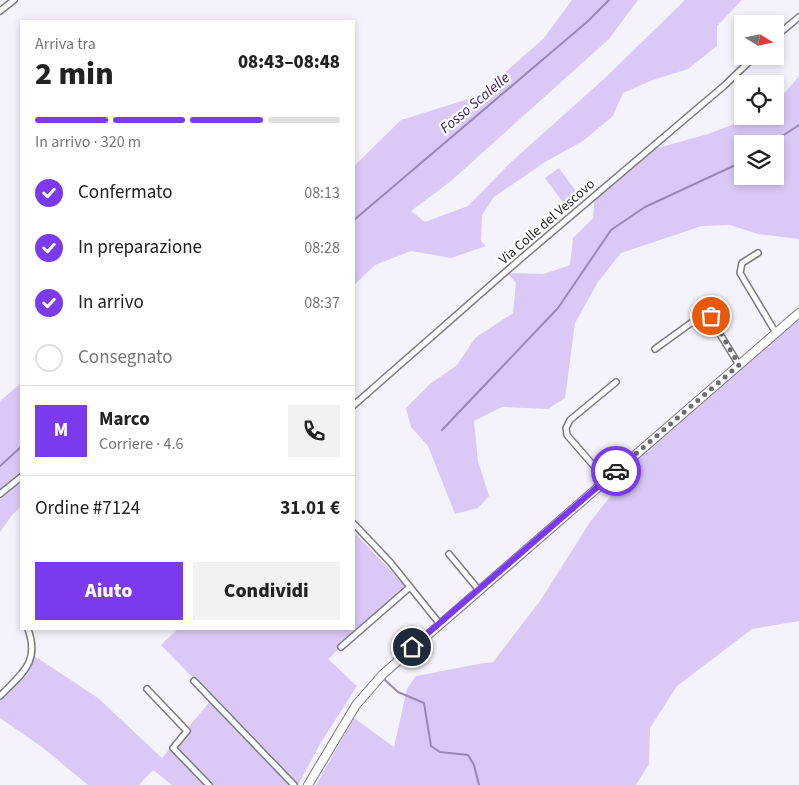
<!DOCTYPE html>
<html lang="it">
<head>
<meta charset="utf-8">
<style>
  :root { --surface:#fff; --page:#f2f2f2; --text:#222; --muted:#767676; --line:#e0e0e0; --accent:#7c3aed }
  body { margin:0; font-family:"Source Sans 3",sans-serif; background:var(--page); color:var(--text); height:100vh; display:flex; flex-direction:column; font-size:19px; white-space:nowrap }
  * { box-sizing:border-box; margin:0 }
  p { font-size:16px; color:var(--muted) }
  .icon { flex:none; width:28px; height:28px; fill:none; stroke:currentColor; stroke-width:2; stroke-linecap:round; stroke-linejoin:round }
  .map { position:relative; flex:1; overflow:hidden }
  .details { position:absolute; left:20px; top:20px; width:335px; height:610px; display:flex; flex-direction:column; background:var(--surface); border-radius:0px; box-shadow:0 2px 8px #0003 }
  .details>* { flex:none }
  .needle { width:32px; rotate:100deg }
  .fabs { position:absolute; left:734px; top:15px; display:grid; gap:10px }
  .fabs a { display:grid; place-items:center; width:50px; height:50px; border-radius:0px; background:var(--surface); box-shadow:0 2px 8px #0003; font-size:25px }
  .pin { position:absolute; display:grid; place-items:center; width:42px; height:42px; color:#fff; margin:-21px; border:2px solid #fff; border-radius:50%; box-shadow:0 1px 5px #0007 }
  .courier { position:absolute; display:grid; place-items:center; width:50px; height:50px; margin:-25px; border:4px solid #7c3aed; border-radius:50%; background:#fff; color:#222; box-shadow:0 1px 6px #0007 }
  .head em { font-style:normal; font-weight:800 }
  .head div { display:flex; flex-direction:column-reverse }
  .head { display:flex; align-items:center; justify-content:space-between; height:85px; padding:0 15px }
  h1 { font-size:32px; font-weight:800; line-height:38px }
  .bar { display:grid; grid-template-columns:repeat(4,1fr); gap:8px 5px; align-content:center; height:60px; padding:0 15px }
  .bar i { height:6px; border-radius:4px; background:var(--line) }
  .bar .selected { background:var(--accent) }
  .bar p { grid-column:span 4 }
  .line { display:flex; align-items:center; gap:12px; padding:0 15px; border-top:1px solid var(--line) }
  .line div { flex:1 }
  .round { display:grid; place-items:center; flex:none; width:52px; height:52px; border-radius:0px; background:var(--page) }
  ol { padding:0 15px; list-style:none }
  li { display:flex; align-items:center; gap:15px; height:55px }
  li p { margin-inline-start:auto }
  li .icon { padding:5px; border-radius:50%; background:var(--accent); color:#fff; stroke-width:4 }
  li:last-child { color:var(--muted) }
  li i { width:28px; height:28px; border:2px solid var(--line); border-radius:50% }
  .cta { display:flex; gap:10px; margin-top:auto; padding:10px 15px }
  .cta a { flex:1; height:58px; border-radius:0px; background:var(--accent); color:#fff; font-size:20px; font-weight:800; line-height:58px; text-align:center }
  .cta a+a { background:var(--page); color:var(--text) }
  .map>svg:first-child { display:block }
  .green { fill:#dac9f7; fill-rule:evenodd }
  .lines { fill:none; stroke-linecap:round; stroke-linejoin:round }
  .stream { stroke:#9988b5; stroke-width:2 }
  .street-casing { stroke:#7c7981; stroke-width:8 }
  .secondary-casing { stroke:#7c7981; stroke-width:10 }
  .street { stroke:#fff; stroke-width:5 }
  .secondary { stroke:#fff; stroke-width:8 }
  .done { stroke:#6e6c71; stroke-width:5; stroke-dasharray:0 9 }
  .route { stroke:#7c3aed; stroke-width:6 }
  .labels { text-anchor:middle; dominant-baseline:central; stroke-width:4.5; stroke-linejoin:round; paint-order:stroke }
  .street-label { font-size:14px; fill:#252427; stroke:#fff }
  .water-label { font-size:15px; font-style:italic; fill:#37135b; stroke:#fff }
</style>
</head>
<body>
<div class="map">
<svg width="799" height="785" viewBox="0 0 799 785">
  <rect width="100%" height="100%" fill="#f5f2fb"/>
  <path class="green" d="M572,0h66l-29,39 -158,142 -40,30 14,11 43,-16 42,-43 95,-85 80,-78h57l-25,26v20l-29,23 -35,11 -30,13 -10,23 -30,25 -38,21 -51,35 -12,18 -1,26 5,5 -35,12 -40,-7 -36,14 -21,20v-119l47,-46 77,-24 66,-58z
    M799,76v163l-41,-5 -28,-9 -28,1 -81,27 -23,29 -23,41 -10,75 -17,11 -46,-2 -28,14 4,40 11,35 -11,12 -23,6 -27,-68 -17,-19 -5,-19 24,-24 27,-19 18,-27 38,-25 3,-30 -9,-10 37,1 26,-9 3,-27 20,-20 2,-24 59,-45 54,-15 47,-18h20v-12zM742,144h33v32h-33z
    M559,168l19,26 -14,10 -19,-26z
    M799,313v308l-47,8 -75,57 -27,42 -1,36 -13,21h-320l38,-67 40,29 13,-58 9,-13c26,-4 50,-11 77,-14l47,-61 50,-79 28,-35 20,-35z
    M21,383v124l-8,7 -13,18v-131z
    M354,532l52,55 -78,72 29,27 -37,58 -22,41h-126l-19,-15 -14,15h-51l-46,-38 -42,-29v-17l36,-44 62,41 64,60 51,-60 -52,-53 17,-16h176z"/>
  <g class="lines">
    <path class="stream" d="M770,144l29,-19
      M354,220l233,-198 22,-22
      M442,430l116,-122 53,-78 34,-23 97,-45
      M0,466l21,-19
      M385,680l13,12 26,11 7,43 9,6 28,3 6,10 5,20"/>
    <g class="street-casing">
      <path id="street" d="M0,11l14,-11
        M775,37l24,-20
        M758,253l-16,10 -2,10 36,60
        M655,349l47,-34 5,-2 32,52
        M354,405l164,-144 207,-176 30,-29
        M606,480l-39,-45 -1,-7 4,-8 46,-38
        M0,494l21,-17
        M354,524l36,38 49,61
        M449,554l29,35
        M341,647l69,-60
        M194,681l100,104
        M147,689l40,42 -14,17 36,37
        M0,696c22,-23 40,-33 28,-67"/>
    </g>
    <g class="secondary-casing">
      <path id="secondary" d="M308,785l48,-80 27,-31 416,-361"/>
    </g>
    <use href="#street" class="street"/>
    <use href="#secondary" class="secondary"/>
  </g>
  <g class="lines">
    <path class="done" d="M616,471l123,-106 -28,-49"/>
    <path class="route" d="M412,647l204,-176"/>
  </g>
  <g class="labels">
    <g class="street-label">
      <text transform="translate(547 222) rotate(-41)">Via Colle del Vescovo</text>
    </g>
    <g class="water-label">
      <text transform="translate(475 103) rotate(-40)">Fosso Scalelle</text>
    </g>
  </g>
</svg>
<div class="fabs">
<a><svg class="needle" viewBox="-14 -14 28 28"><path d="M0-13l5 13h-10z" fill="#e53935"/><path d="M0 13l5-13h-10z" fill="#767676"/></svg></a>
<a><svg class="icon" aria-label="locate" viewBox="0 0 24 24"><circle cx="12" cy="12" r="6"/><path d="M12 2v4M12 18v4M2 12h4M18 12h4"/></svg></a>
<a><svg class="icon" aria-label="layers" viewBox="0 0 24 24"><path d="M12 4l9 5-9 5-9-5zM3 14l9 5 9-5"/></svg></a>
</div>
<div class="pin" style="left:711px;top:316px;background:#ea580c"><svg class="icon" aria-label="bag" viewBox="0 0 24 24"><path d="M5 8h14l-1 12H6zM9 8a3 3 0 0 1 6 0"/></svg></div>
<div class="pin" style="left:412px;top:647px;background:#1f2937"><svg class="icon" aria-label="home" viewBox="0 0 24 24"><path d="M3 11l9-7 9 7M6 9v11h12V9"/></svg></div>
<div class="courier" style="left:616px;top:471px"><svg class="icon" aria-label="car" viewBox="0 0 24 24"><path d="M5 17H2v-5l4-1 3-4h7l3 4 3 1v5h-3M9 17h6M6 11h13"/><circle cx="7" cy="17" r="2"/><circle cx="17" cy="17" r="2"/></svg></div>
<section class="details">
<div class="head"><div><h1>2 min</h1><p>Arriva tra</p></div><em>08:43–08:48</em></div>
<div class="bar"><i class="selected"></i><i class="selected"></i><i class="selected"></i><i></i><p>In arrivo · 320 m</p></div>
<ol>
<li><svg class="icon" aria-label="check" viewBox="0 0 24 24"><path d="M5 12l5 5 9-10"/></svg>Confermato<p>08:13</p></li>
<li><svg class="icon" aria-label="check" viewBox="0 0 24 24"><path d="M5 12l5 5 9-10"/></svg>In preparazione<p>08:28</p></li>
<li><svg class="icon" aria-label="check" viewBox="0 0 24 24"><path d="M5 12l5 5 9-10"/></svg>In arrivo<p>08:37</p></li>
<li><i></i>Consegnato</li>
</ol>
<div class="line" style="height:90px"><b class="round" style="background:var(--accent);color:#fff">M</b><div><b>Marco</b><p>Corriere · 4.6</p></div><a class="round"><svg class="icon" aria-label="phone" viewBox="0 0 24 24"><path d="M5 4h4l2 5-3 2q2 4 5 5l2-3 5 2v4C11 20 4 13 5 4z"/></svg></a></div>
<div class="line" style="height:65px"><div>Ordine #7124</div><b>31.01 €</b></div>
<div class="cta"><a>Aiuto</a><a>Condividi</a></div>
</section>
</div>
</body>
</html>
